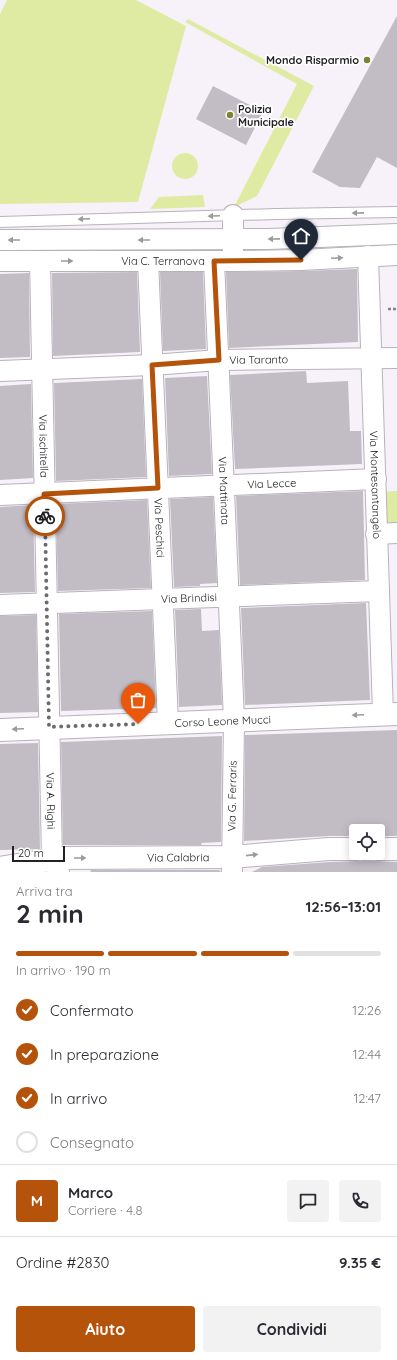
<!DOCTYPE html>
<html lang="it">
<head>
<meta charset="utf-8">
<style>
  :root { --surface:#fff; --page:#f2f2f3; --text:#2b2b33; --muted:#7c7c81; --line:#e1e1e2; --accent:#b45309 }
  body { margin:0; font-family:Quicksand,sans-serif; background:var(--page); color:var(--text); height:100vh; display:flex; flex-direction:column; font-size:15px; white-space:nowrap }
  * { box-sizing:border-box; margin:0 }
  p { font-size:13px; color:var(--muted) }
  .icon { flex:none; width:22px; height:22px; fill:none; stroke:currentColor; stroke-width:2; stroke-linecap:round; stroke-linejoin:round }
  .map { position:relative; height:872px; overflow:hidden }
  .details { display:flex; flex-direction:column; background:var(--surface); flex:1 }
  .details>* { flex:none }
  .tools { position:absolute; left:349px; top:824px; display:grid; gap:8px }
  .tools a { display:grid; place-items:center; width:36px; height:36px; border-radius:4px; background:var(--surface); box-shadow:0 2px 10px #0003; font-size:20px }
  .scale { position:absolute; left:12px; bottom:10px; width:53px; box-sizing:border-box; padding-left:4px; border:2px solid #232124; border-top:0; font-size:11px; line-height:14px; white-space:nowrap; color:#232124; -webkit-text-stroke:3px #fff; paint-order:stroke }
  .pin { position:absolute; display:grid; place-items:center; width:34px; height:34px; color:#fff; margin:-41px -17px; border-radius:50% 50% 50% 0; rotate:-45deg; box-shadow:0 0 4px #0007 }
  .pin .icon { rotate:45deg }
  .courier { position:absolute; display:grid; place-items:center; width:40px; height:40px; margin:-20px; border:3px solid #b45309; border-radius:50%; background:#fff; color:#222; box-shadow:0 1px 5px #0007 }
  .headline em { font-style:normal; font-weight:700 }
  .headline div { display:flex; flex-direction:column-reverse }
  .headline { display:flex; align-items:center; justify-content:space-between; height:68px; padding:0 16px }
  h1 { font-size:26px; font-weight:700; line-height:30px }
  .bar { display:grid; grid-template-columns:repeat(4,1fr); gap:6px 4px; align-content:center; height:48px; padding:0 16px }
  .bar i { height:5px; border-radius:3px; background:var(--line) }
  .bar .on { background:var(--accent) }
  .bar p { grid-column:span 4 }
  .line { display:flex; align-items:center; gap:10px; padding:0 16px; border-top:1px solid var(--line) }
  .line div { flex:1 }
  .round { display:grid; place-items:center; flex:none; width:42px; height:42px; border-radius:4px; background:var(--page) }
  ol { padding:0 16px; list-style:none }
  li { display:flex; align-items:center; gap:12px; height:44px }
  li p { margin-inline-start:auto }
  li .icon { padding:4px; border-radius:50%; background:var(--accent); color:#fff; stroke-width:4 }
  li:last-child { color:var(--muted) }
  li i { width:22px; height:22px; border:2px solid var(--line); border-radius:50% }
  .cta { display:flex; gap:8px; margin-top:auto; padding:8px 16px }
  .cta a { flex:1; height:46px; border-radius:4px; background:var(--accent); color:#fff; font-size:16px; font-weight:700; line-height:46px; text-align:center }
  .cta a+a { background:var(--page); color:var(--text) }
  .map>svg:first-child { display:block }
  .green { fill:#dfeba3 }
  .building { fill:#c2bcc5 }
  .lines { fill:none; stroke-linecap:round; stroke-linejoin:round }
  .service-casing { stroke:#b8b2ba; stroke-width:12 }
  .minor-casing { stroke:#b8b2ba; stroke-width:22 }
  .tertiary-casing { stroke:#b8b2ba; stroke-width:24 }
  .path { stroke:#858187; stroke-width:2.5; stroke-dasharray:3 2; stroke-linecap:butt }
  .service { stroke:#fff; stroke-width:10 }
  .minor { stroke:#fff; stroke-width:20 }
  .tertiary { stroke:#fff; stroke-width:22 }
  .oneway { fill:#9c9b9c }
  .done { stroke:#6d6a6f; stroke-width:4; stroke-dasharray:0 7.2 }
  .route { stroke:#b45309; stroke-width:5 }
  .poi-dot { fill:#7a8532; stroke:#fff; stroke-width:1.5 }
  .labels { text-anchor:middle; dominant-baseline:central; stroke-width:3.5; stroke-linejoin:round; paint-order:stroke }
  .poi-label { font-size:11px; font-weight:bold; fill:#232124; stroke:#fff; text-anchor:end }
  .street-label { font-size:11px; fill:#232124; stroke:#fff }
</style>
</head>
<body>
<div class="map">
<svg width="397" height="872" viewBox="0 0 397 872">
  <rect width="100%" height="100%" fill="#f7f1fa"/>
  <path class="green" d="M7,0h129l50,26 -48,176 -138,2v-190z
    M188,19l126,67 -57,110 -23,11 63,-123 -112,-62z
    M172 166a13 13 0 1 1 26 0a13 13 0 1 1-26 0Z
    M203,195l2,12 -55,2 9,-12z
    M397,491v37h-19l-1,-36z"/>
  <path class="building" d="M397,16v152l-20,-11 -17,31 -20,-1 -28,-15z
    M213,86l50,26 -17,33 -50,-26z
    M357,269l1,73 -129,6 -3,-76 76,-1z
    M137,272l3,80 -87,4 -1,-83z
    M160,272h43l3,77 -43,2z
    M29,273l1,84 -30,1v-84z
    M306,371l1,12 41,-2 2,50h11l1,33 -127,5 -5,-94z
    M207,376l5,98 -43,2 -4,-98z
    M142,379l4,98 -90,4 -2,-98z
    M31,384l2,94 -33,2v-94z
    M363,491l2,89 -125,5 -4,-89z
    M213,497l4,86 -17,1v2l-26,1 -4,-88z
    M147,500l4,88 -93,3 -2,-87z
    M33,505l2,87 -35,1v-86z
    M366,603l4,97 -125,5 -4,-97z
    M201,609l1,22 17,-1 3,75 -43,2 -4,-97z
    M152,611l4,97 -95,3 -2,-97z
    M36,615l2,97 -38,1v-97z
    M397,730v106h-19v-5h-22v5h-27l-85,5 1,-106z
    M222,736l-1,106 -20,1 1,2h-139l-2,-103z
    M38,743l2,106 -40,1v-106z
    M367,855l4,5 7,1 19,1v10h-145l10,-5 68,-5 26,-1 7,-1z
    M90,870h129l2,2h-130z"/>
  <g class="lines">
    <g class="service-casing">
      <path id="service" d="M0,222l276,-8 121,-2"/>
    </g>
    <g class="minor-casing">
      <g id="minor">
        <path d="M0,240l268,-1 129,-5"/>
        <path d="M233,253v-38"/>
        <path id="s1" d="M368,256l15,458"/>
        <path id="s2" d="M0,261h233l68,-1 96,-5"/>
        <path id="s3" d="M40,261l12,599 7,12"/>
        <path id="s4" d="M148,261l20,462"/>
        <path id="s5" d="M214,261l20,459 -2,152"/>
        <path id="s6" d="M0,371l152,-6 67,-5 178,-2"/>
        <path id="s7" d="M0,495l376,-16"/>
        <path d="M376,534l21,-1"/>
        <path id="s8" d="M0,605l379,-14"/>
      </g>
    </g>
    <g class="tertiary-casing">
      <g id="tertiary">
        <path id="s9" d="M0,730l397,-16"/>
        <path d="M378,849h19"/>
        <path id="s10" d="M0,868l62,-10 169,-1 98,-8h27"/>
      </g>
    </g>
    <path class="path" d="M388,309h9"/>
    <use href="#service" class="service"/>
    <use href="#minor" class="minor"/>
    <use href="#tertiary" class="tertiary"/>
  </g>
  <defs><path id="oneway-solid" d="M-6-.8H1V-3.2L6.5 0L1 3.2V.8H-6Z"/></defs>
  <g class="oneway">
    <use href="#oneway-solid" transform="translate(358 213) rotate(179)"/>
    <use href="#oneway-solid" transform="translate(214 216) rotate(178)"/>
    <use href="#oneway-solid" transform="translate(84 219) rotate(178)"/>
    <use href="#oneway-solid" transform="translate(274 239) rotate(179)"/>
    <use href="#oneway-solid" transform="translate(14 240) rotate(180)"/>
    <use href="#oneway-solid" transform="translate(144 240) rotate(180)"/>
    <use href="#oneway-solid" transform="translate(337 258) rotate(-3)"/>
    <use href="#oneway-solid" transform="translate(67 261)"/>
    <use href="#oneway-solid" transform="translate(358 715) rotate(178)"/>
    <use href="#oneway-solid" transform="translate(18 729) rotate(177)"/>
    <use href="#oneway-solid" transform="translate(252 855) rotate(-6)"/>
    <use href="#oneway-solid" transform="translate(80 858)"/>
  </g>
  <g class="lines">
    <path class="done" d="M45,516l4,211 89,-3"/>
    <path class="route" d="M45,516l-1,-22 114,-6 -6,-123 67,-5 -5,-99 87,-1"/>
  </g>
  <g class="poi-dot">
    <circle cx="367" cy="60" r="4"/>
    <circle cx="230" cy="115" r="4"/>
  </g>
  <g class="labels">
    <g class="poi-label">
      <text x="359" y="60">Mondo Risparmio</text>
      <text x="238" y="109" text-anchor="start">Polizia<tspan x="238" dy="13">Municipale</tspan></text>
    </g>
    <g class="street-label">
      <text stroke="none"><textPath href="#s2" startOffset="163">Via C. Terranova</textPath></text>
      <text stroke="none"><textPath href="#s6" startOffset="259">Via Taranto</textPath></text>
      <text stroke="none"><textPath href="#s3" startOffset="185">Via Ischitella</textPath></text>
      <text stroke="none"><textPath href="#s7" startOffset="272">Via Lecce</textPath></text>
      <text stroke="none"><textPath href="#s1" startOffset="229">Via Montesantangelo</textPath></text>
      <text stroke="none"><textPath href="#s5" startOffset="230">Via Mattinata</textPath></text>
      <text stroke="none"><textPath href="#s4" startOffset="267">Via Peschici</textPath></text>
      <text stroke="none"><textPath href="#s8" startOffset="189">Via Brindisi</textPath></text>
      <text stroke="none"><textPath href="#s9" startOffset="223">Corso Leone Mucci</textPath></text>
      <text transform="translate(232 796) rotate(-89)">Via G. Ferraris</text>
      <text stroke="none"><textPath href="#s3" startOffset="540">Via A. Righi</textPath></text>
      <text stroke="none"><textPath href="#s10" startOffset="179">Via Calabria</textPath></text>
    </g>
  </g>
</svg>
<div class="tools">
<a><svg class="icon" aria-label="locate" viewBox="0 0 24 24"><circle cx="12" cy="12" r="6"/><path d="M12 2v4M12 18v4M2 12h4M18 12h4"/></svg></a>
</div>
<div class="scale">20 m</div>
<div class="pin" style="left:138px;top:724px;background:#ea580c"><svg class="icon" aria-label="bag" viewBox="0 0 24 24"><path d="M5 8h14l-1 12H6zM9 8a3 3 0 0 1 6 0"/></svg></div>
<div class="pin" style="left:301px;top:260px;background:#1f2937"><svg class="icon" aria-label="home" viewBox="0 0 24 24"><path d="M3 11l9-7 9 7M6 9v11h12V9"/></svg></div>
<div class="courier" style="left:45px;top:516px"><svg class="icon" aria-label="bike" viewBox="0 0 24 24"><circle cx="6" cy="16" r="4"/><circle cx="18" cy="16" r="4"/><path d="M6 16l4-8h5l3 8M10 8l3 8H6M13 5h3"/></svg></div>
</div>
<section class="details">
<div class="headline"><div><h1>2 min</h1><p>Arriva tra</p></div><em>12:56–13:01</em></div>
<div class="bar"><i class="on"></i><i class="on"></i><i class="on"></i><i></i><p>In arrivo · 190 m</p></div>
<ol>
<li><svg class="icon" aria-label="check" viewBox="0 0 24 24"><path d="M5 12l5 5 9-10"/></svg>Confermato<p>12:26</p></li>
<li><svg class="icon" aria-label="check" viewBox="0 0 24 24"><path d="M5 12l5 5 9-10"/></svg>In preparazione<p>12:44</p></li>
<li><svg class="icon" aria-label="check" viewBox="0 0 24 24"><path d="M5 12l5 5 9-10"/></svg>In arrivo<p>12:47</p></li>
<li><i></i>Consegnato</li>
</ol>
<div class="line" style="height:72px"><b class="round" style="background:var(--accent);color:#fff">M</b><div><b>Marco</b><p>Corriere · 4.8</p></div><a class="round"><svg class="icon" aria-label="chat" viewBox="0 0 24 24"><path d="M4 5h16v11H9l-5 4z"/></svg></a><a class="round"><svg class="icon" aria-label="phone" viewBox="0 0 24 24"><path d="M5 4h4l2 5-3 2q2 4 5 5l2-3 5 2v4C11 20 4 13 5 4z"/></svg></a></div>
<div class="line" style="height:52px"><div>Ordine #2830</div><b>9.35 €</b></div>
<div class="cta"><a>Aiuto</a><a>Condividi</a></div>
</section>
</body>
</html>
